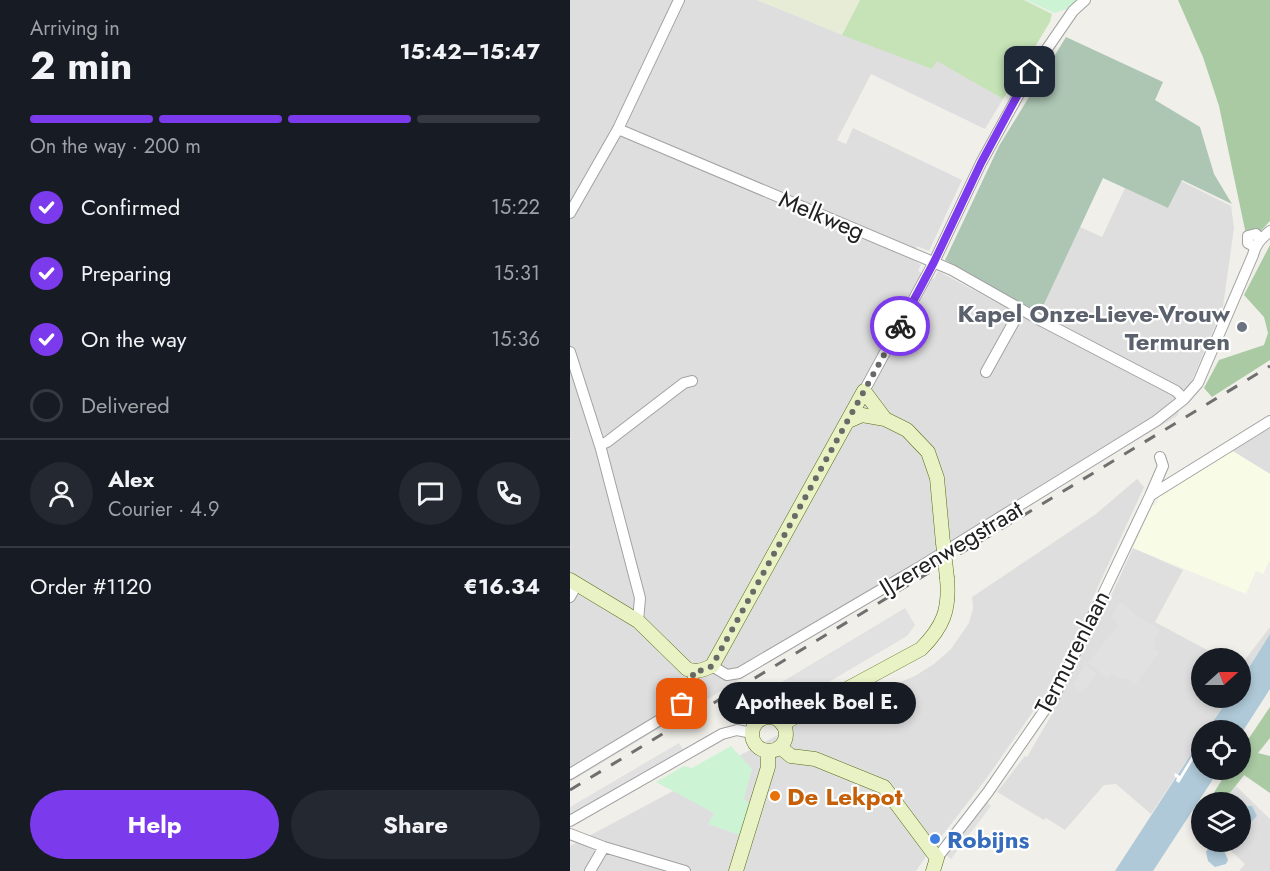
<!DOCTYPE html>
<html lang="en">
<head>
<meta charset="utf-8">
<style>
  :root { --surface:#171b24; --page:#242831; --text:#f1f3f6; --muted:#9ea1a6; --line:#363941; --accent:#7c3aed }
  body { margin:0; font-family:Jost,sans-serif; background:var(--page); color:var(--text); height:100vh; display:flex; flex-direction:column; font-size:22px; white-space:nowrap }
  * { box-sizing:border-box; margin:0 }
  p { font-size:20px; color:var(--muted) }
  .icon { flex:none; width:33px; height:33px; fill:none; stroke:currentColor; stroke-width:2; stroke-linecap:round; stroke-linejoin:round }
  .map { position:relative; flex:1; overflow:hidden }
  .side { display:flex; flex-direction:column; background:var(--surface); width:570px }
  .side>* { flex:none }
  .needle { width:39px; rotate:69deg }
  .controls { position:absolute; left:621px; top:648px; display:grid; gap:12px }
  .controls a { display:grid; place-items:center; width:60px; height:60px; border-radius:50%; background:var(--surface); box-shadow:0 3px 9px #0003; font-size:30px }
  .pin { position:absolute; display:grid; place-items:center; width:51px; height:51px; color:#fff; margin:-26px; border-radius:12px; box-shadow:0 3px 9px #0006 }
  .courier { position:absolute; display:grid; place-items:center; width:60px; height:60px; margin:-30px; border:4px solid #7c3aed; border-radius:50%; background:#fff; color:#222; box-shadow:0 2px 8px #0007 }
  .bubble { position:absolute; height:42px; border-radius:21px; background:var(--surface); box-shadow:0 3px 9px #0003; font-size:20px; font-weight:700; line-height:42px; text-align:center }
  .overview em { font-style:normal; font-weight:700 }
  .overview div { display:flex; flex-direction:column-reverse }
  .overview { display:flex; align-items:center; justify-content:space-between; height:102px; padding:0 30px }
  h1 { font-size:39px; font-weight:700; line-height:45px }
  .bar { display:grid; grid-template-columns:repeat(4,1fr); gap:9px 6px; align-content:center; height:72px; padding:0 30px }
  .bar i { height:8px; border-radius:4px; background:var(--line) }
  .bar .active { background:var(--accent) }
  .bar p { grid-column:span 4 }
  .line { display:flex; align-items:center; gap:15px; padding:0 30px; border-top:2px solid var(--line) }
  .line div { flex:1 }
  .round { display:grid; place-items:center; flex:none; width:63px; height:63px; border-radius:32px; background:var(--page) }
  ol { padding:0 30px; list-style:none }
  li { display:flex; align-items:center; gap:18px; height:66px }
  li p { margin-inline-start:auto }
  li .icon { padding:6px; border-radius:50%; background:var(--accent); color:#fff; stroke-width:4 }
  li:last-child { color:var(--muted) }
  li i { width:33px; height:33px; border:3px solid var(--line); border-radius:50% }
  .cta { display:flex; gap:12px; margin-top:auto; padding:12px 30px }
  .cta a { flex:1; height:69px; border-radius:36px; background:var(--accent); color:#fff; font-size:24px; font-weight:700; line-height:69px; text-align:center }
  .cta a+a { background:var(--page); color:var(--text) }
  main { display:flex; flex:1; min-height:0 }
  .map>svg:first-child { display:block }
  .residential { fill:#dfdede }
  .education { fill:#f8fce6 }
  .farmland { fill:#e7ecd7 }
  .grass { fill:#c5e3b6 }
  .forest { fill:#a9caa3 }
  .cemetery { fill:#adc6b4 }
  .park { fill:#cdf3d5 }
  .parking { fill:#e1e1e1 }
  .water { fill:#afc9d8 }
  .pier { fill:#fff }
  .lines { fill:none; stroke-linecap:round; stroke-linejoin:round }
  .street-casing { stroke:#a2a2a2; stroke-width:12 }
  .secondary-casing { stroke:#566d13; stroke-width:15 }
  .street { stroke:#fff; stroke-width:10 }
  .secondary { stroke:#e9f2c5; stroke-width:14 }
  .rail { stroke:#6f6f6f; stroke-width:3; stroke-dasharray:12 12; stroke-linecap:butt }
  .secondary-bridge-casing { stroke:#566d13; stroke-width:15; stroke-linecap:butt }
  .secondary-bridge { stroke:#e9f2c5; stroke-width:14 }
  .done { stroke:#696967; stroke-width:6; stroke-dasharray:0 10.8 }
  .route { stroke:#7c3aed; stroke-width:8 }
  .worship-dot { fill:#6b7280; stroke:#fff; stroke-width:2 }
  .food-dot { fill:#e8710a; stroke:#fff; stroke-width:2 }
  .shop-dot { fill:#3f7fe0; stroke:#fff; stroke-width:2 }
  .labels { text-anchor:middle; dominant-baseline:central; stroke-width:4.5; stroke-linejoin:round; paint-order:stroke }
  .street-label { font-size:24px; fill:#212121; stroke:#fff }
  .worship-label { font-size:24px; font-weight:bold; fill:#5b616d; stroke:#fff; text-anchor:end }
  .food-label { font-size:24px; font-weight:bold; fill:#c56008; stroke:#fff; text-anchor:start }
  .shop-label { font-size:24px; font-weight:bold; fill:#366cbe; stroke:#fff; text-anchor:start }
</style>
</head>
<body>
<main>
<section class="side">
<div class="overview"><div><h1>2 min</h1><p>Arriving in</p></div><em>15:42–15:47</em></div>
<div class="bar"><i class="active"></i><i class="active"></i><i class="active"></i><i></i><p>On the way · 200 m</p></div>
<ol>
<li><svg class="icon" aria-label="check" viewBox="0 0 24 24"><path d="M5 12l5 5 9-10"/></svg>Confirmed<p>15:22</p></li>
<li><svg class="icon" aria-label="check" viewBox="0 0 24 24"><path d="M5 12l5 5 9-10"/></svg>Preparing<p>15:31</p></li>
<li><svg class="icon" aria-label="check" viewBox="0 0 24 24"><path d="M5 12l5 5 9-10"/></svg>On the way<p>15:36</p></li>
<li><i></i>Delivered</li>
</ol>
<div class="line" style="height:108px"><a class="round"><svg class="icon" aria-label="person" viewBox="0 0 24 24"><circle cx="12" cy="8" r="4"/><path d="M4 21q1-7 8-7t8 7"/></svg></a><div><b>Alex</b><p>Courier · 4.9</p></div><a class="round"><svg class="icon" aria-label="chat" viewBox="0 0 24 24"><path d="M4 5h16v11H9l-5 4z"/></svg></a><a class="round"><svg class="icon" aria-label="phone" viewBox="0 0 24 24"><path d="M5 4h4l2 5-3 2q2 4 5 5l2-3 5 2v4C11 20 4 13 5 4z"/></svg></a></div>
<div class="line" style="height:78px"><div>Order #1120</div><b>€16.34</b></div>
<div class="cta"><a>Help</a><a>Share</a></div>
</section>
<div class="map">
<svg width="700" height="871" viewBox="0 0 700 871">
  <rect width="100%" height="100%" fill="#f0efe9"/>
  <path class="residential" d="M0,0h187l175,69 5,-9 66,39 -18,30 -114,-55 -34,66 9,4 7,-16 109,52 -33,71 -12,-5 -6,13 10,6 -3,6 16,8 4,-8 117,63 5,-8 -21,-11 41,-88 22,10 23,-49 43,20 13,-27 50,25 3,22 -11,79 -46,109 -607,366z
    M700,424v50l-39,-24z
    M567,479l7,8 -53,115 20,-6 22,-48 50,22 -28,52 67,36h-20v40h26l-21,32h-5l-1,9 -50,75 -35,-30 -12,1 -39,45 -19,-12 -2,2 -47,-28 28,-36 2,1 25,-43 -13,-11 -53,76 -49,63h-4l-6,13 -11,16h-346v-25l253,-135v2l92,-37 19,-12 17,-15 18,-26 4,-15 -1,-11 124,-83z
    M700,627v7l-29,45v-14z
    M666,786l34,33v52h-31l6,-7 -24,-22h19v-40h-17z"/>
  <path class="education" d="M661,450l39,24v86l-7,14 -7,-3 -10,23 -113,-46 19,-43 3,1 5,-11z"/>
  <path class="farmland" d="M187,0h103l-18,35z"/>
  <path class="grass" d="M290,0h164l28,14 -2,8 -47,77 -66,-38 -5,8 -90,-34z"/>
  <path class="forest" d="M608,0h92v221l-22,23 -29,-138 -16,-49z
    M700,245v115l-58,37 -8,-9 15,-28 45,-15 4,-12 -4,-16 -20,-22z
    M700,707v31l-12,15 12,3v37l-26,-18 -21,27h-9l-4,-3 18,-29h12l1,-20z"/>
  <path class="cemetery" d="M496,37l97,45 -8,18 45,27 14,47 18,30 -50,-24 -14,28 -65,-30 -64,137 -94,-55 54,-114z"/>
  <path class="park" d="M456,0h52l-8,8 -16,5z
    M161,746l21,23 -8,30 6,6 -10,30 -32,-11 6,-11 -58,-31 28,-16 8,2z"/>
  <path class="parking" d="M551,602l16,14 23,14 -5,8 -1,10 5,5 -24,32 -7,-6 -11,-1 -5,-4 -5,4 -19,-15 31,-39 -8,-8z
    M335,608l10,17 -8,11 -85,50 -18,14 -12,7 -15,-22z
    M515,665l12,9 -15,19 -9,-8z
    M109,743l5,8 -114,64v-8z
    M416,801l5,5 -40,53 -6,-5z"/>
  <path class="water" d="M700,634v55l-29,45 -1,-4h-33l22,-32h11l1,-18z
    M631,739l1,31h17l-66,101h-38z
    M678,806h4l5,10 -10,10h-5l-1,-18z
    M641,843l12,5 5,12 -2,4 -11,3 -7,-6 -2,-9z"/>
  <path class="pier" d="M631,741v6l-22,36 -3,-2 1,-3 -3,-2 1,-3 5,3z"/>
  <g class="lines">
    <g class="street-casing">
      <path id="street" d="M48,129l334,141 88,50 136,71 8,8
        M0,213l48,-84 61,-129
        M685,247l-7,-4v-7l8,-2 4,5
        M0,352l31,97 39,149 -2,23
        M416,372l35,-63
        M294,391l70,-129 47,-99 50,-91 42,-61 12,-11
        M30,445l7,-3 77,-59 8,-2
        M581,495l119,-74
        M0,597l7,-13
        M142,666l15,9 12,-2 179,-105 238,-147 28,-22 14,-16 55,-128c3,-12 8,-16 17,-24
        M0,774l103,-62c15,-12 21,-21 20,-40
        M0,821l152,-87 15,-4 15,3
        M0,834l34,13 81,24
        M367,858l51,-66 67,-97 95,-199 13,-30 -3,-9
        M20,871l14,-24"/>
    </g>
    <g class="secondary-casing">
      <path id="secondary" d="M278,421l14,-6 23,4
        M0,580l68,41 49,48c9,4 16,1 25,-3l152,-275 21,28 22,11 21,22 9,26 6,65
        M182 734a17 17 0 1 1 34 0a17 17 0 1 1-34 0Z
        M212,724l139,-75c22,-22 29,-39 26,-71
        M210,747l11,9 24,3 69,28 53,71 -4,13
        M166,871l32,-104v-16"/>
    </g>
    <use href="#street" class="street"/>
    <use href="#secondary" class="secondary"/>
    <path class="rail" d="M0,790l700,-424"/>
    <g class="secondary-bridge-casing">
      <path id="secondary-bridge" d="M373,543l4,35"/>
    </g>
    <use href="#secondary-bridge" class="secondary-bridge"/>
  </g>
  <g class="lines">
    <path class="done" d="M112,704c11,-8 11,-20 11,-32l11,-2 8,-4 188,-340"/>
    <path class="route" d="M330,326l34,-64 47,-99 49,-91"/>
  </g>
  <circle class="worship-dot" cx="672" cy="327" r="6"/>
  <circle class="food-dot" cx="205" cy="796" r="6"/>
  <circle class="shop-dot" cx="365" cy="839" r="6"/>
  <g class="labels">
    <g class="street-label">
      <text transform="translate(252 215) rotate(23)">Melkweg</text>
      <text transform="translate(381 548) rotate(-31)">IJzerenwegstraat</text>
      <text transform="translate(502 652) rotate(-63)">Termurenlaan</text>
    </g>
    <g class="worship-label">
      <text x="660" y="313">Kapel Onze-Lieve-Vrouw<tspan x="660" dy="28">Termuren</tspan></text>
    </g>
    <g class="food-label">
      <text x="217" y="796">De Lekpot</text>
    </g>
    <g class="shop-label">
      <text x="377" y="839">Robijns</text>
    </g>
  </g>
</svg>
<div class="controls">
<a><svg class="needle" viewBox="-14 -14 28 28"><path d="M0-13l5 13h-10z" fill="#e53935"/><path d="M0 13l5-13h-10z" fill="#9ea1a6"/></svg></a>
<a><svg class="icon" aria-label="locate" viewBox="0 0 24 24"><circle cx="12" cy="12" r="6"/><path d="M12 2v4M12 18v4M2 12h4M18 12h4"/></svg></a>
<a><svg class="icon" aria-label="layers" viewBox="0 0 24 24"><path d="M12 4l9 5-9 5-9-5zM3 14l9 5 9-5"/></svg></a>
</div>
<div class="pin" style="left:112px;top:704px;background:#ea580c"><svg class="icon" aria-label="bag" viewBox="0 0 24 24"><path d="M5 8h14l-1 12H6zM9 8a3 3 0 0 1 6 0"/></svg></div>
<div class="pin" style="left:460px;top:72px;background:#1f2937"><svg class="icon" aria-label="home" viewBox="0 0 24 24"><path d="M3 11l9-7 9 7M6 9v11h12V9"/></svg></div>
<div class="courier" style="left:330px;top:326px"><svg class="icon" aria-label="bike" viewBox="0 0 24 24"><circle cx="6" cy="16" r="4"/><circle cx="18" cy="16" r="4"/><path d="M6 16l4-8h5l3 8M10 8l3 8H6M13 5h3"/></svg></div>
<div class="bubble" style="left:148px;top:682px;width:198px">Apotheek Boel E.</div>
</div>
</main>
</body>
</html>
